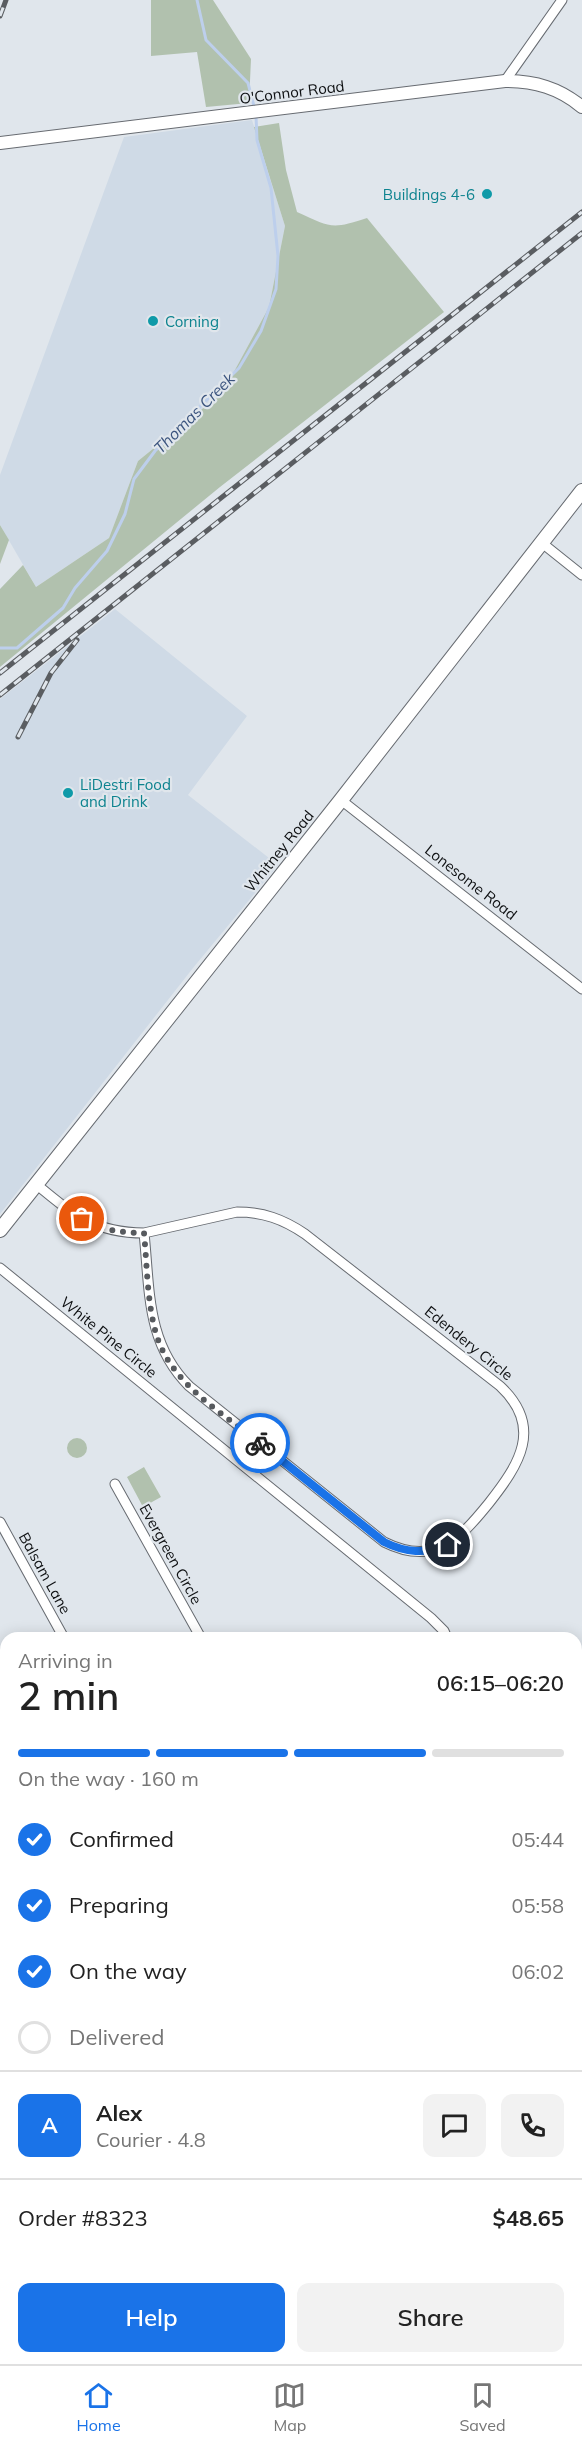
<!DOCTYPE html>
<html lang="en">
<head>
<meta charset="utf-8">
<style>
  :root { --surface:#fff; --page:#f2f2f2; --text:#222; --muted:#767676; --line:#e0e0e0; --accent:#1a73e8 }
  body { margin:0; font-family:Mulish,sans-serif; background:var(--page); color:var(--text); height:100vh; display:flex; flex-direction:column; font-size:22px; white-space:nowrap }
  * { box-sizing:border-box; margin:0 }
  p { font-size:20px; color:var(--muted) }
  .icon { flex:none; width:33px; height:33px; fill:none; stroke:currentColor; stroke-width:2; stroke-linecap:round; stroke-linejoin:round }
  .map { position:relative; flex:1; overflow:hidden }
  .drawer { position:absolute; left:0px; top:1632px; width:582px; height:732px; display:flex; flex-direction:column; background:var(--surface); border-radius:18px 18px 0 0; box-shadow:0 3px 15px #0003 }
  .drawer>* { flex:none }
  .pin { position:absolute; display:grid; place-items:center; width:51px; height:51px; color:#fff; margin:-26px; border:3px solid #fff; border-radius:50%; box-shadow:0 2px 6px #0007 }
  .courier { position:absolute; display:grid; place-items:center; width:60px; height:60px; margin:-30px; border:4px solid #1a73e8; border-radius:50%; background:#fff; color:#222; box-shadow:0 2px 8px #0007 }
  .summary em { font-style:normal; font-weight:600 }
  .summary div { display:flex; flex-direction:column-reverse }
  .summary { display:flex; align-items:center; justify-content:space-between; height:102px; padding:0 18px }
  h1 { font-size:39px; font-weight:600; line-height:45px }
  .bar { display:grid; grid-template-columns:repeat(4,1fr); gap:9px 6px; align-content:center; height:72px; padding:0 18px }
  .bar i { height:8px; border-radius:4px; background:var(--line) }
  .bar .current { background:var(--accent) }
  .bar p { grid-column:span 4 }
  .line { display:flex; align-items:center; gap:15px; padding:0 18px; border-top:2px solid var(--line) }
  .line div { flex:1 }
  .round { display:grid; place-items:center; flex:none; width:63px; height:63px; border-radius:12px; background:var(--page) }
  ol { padding:0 18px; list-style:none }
  li { display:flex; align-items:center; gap:18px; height:66px }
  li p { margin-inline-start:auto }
  li .icon { padding:6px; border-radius:50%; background:var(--accent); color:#fff; stroke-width:4 }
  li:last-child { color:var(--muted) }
  li i { width:33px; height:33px; border:3px solid var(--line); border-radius:50% }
  .primary-button { display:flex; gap:12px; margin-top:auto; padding:12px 18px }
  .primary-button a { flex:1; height:69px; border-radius:12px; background:var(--accent); color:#fff; font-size:24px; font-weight:600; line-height:69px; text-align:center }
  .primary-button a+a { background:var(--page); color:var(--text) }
  .dock { display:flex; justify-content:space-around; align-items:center; height:84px; border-top:2px solid var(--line); background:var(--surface); font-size:16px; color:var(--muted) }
  .dock a { display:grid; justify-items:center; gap:3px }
  .dock .current { color:var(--accent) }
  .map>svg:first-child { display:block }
  .built { fill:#cfdae6 }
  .green { fill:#b1c1ae }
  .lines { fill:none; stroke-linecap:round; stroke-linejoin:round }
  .stream { stroke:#bdcfec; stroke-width:3 }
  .minor-casing { stroke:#676b71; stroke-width:11 }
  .tertiary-casing { stroke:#676b71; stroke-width:14 }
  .secondary-casing { stroke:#676b71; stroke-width:16 }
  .primary-casing { stroke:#676b71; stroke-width:17 }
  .minor { stroke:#fff; stroke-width:9 }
  .tertiary { stroke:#fff; stroke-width:12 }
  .secondary { stroke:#fff; stroke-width:14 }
  .primary { stroke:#fff; stroke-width:15 }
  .rail-casing { stroke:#5a5d61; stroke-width:5 }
  .rail { stroke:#e0e6ec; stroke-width:3; stroke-dasharray:9; stroke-linecap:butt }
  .done { stroke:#575a5e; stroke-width:6; stroke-dasharray:0 10.8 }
  .route { stroke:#1a73e8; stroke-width:8 }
  .culture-dot { fill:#0f9aa8; stroke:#e0e6ec; stroke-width:2 }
  .labels { text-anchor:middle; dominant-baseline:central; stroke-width:4.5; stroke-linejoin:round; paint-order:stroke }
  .street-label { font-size:15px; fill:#0d0f11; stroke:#e0e6ec }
  .culture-label { font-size:15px; fill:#0d838f; stroke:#e0e6ec; text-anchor:start }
  .water-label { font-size:16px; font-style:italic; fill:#3b547e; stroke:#e0e6ec }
</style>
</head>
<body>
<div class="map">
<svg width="582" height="2364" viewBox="0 0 582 2364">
  <rect width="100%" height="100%" fill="#e0e6ec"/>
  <path class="built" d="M252,120l33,106 -16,81 -46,85 -85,69 -29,77 -73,49 -36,-62v-50l124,-338z
    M115,609l132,107 -59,79 90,70 -85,103 -193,246v-515z"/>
  <path class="green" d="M151,0h62l38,59 -2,44 -43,4 -9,-55 -46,4z
    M279,123l7,47 11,42c33,15 34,18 70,6l77,94 -224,175 -220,180v-78l23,-24 13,22 73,-49 29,-77 85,-69 46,-85 16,-81 -31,-99z
    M0,525l9,15 -9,24z
    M67 1448a10 10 0 1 1 20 0a10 10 0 1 1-20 0Z
    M144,1467l17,30 -18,10 -16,-30z
    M337,2358h167l9,6h-179z"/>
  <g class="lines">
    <path class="stream" d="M197,0l9,40 42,43 7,27
      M0,648h17l46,-40 12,-20 32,-37 18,-37 9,-35 21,-28 84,-83 22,-37 15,-42 2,-33 -7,-68 -14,-48 -1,-24
      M576,2153l6,-10"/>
    <g class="minor-casing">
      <path id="minor" d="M505,81l57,-81
        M542,543l40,32
        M341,800l241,189
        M36,1184c36,30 59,49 108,49
        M237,1212c26,0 46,7 68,22l195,152c44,41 19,79 -11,117 -30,37 -55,64 -105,39l-195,-156c-43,-43 -39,-96 -45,-153z
        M0,1268l431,350 13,13 3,7
        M115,1484l86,154
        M0,1522l64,116
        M576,1729l6,5
        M0,1787l6,-4
        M0,1794l6,11
        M576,1820l6,-7
        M0,1869l6,2
        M576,1879l6,5
        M0,1890l6,-8
        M0,2108l6,-8"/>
    </g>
    <g class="tertiary-casing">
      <path id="tertiary" d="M0,143l505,-62c30,0 54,7 77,26"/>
    </g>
    <g class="secondary-casing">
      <path id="secondary" d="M0,1230l341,-430 241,-309"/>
    </g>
    <g class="primary-casing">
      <path id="primary" d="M0,2149l6,5
        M270,2358l8,6"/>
    </g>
    <use href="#minor" class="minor"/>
    <use href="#tertiary" class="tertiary"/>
    <use href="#secondary" class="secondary"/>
    <use href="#primary" class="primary"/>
    <g class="rail-casing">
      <path id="rail" d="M0,16l6,-16
        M0,673l582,-461
        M0,695l582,-462
        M18,737l33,-64 26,-33"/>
    </g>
    <use href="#rail" class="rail"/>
  </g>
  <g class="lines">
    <path class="done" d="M82,1219c20,11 40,14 62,14 3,31 3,66 11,97 13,52 66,82 105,113"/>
    <path class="route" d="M260,1443l124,99c22,11 41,12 64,3"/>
  </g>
  <g class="culture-dot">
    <circle cx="487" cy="194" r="6"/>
    <circle cx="153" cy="321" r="6"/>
    <circle cx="68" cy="793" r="6"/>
  </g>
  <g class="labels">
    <g class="street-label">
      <text transform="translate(292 92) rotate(-7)">O'Connor Road</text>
      <text transform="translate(279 851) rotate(-51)">Whitney Road</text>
      <text transform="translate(471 882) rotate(38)">Lonesome Road</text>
      <text transform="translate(109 1337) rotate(39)">White Pine Circle</text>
      <text transform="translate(469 1343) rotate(39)">Edendery Circle</text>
      <text transform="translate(171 1554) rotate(61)">Evergreen Circle</text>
      <text transform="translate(45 1573) rotate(61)">Balsam Lane</text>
    </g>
    <g class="culture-label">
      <text x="475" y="194" text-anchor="end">Buildings 4-6</text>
      <text x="165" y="321">Corning</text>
      <text x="80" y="784">LiDestri Food<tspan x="80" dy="17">and Drink</tspan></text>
    </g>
    <g class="water-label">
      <text transform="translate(194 413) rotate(-45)">Thomas Creek</text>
    </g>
  </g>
</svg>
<div class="pin" style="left:82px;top:1219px;background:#ea580c"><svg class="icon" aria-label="bag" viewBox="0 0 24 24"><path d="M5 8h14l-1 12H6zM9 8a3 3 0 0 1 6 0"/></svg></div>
<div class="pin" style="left:448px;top:1545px;background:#1f2937"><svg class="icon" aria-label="home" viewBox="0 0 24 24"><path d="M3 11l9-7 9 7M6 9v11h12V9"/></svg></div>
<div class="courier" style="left:260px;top:1443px"><svg class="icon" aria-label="bike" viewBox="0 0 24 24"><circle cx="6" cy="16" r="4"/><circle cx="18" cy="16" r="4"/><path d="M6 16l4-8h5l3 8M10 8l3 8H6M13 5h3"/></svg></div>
<section class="drawer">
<div class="summary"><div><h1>2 min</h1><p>Arriving in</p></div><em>06:15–06:20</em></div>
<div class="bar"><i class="current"></i><i class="current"></i><i class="current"></i><i></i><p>On the way · 160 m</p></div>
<ol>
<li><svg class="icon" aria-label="check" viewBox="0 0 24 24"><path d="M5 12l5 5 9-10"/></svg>Confirmed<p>05:44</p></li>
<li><svg class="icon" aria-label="check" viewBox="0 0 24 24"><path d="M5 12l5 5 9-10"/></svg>Preparing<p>05:58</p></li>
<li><svg class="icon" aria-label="check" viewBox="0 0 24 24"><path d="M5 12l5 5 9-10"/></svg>On the way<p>06:02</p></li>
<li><i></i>Delivered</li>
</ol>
<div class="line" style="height:108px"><b class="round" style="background:var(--accent);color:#fff">A</b><div><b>Alex</b><p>Courier · 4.8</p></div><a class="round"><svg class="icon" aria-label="chat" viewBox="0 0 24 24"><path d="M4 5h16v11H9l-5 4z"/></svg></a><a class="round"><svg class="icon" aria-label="phone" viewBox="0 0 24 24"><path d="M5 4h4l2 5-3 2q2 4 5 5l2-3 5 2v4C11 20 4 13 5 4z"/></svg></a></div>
<div class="line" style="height:78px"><div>Order #8323</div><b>$48.65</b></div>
<div class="primary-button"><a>Help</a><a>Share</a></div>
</section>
</div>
<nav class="dock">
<a class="current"><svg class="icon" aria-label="home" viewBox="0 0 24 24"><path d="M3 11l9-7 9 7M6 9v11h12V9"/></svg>Home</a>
<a><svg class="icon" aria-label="map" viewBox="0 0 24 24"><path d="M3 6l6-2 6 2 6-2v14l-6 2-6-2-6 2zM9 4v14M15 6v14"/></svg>Map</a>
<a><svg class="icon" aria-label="saved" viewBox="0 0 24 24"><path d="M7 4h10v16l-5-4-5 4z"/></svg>Saved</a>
</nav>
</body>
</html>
